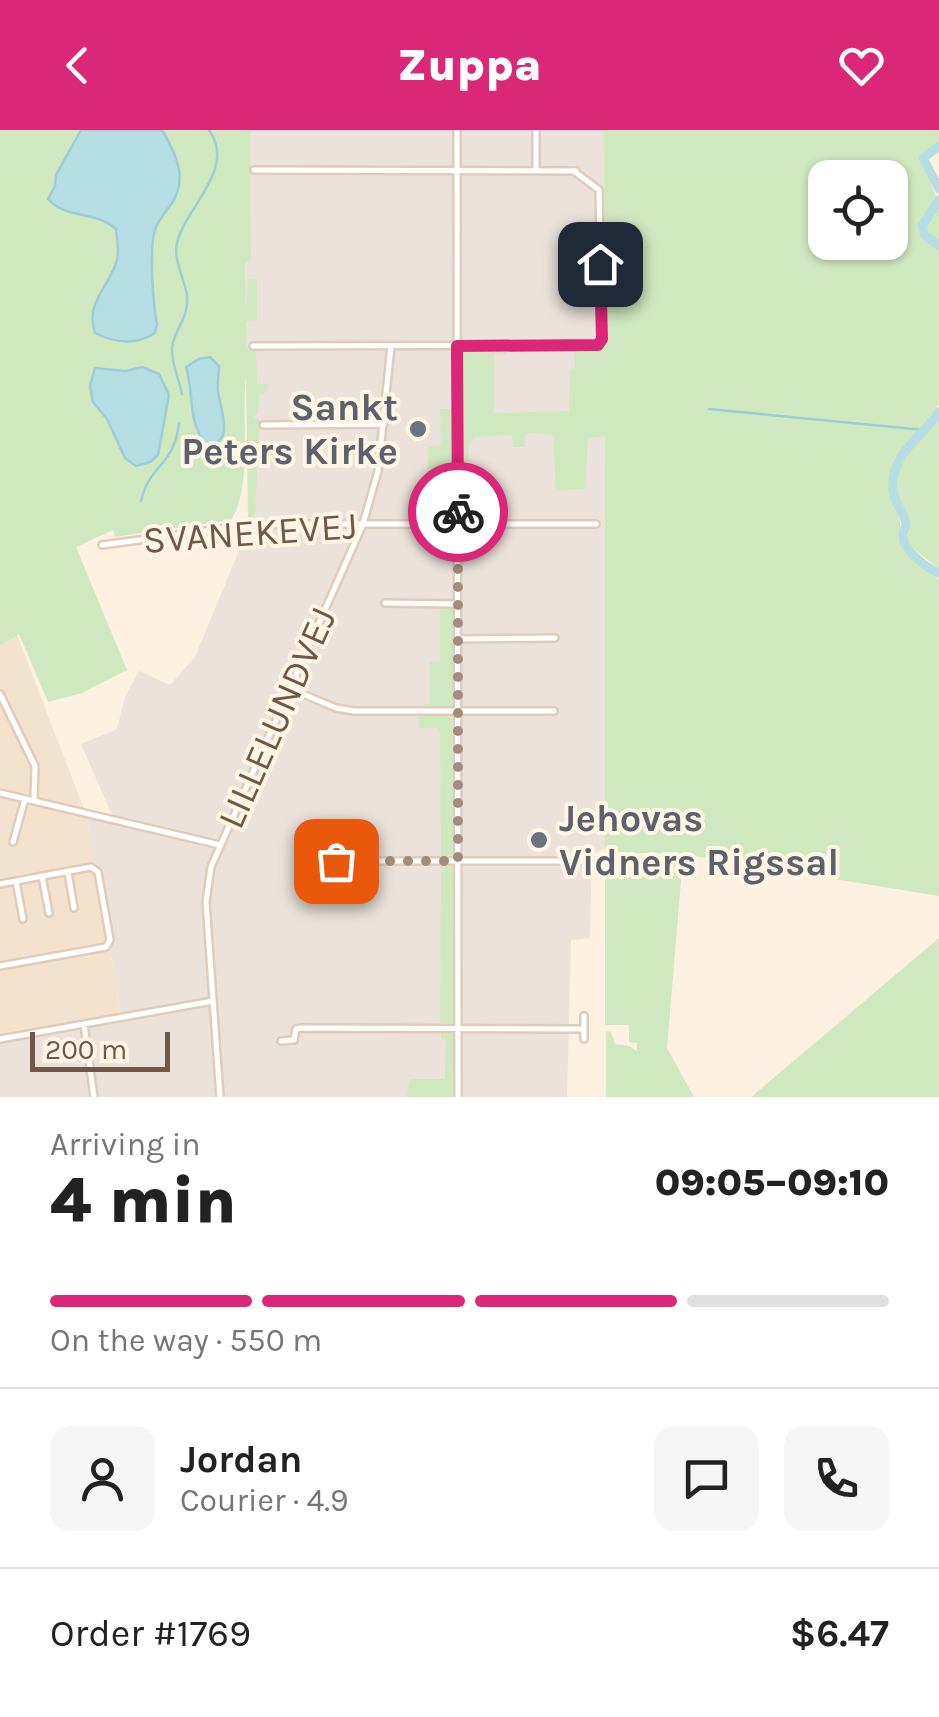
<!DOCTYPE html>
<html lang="en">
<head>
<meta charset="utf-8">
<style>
  :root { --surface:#fff; --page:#f6f6f6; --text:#222; --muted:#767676; --line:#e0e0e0; --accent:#db2777 }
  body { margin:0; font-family:Karla,sans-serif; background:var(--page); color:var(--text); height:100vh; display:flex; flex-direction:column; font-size:38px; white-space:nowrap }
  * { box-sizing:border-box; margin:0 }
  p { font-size:32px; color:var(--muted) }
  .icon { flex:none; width:55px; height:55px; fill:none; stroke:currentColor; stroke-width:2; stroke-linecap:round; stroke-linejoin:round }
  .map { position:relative; height:967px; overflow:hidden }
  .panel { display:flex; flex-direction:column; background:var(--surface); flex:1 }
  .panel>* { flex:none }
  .controls { position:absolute; left:808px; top:30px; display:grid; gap:20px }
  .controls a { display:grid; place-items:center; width:100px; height:100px; border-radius:20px; background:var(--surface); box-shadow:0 2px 8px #0004; font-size:50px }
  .scale { position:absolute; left:30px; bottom:25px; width:140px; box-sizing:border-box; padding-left:10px; border:5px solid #715748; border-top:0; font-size:28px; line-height:35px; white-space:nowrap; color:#715748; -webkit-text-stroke:8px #fff5e5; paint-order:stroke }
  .pin { position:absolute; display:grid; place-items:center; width:85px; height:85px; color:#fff; margin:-42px; border-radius:20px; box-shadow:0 5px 15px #0006 }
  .courier { position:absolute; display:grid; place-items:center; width:100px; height:100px; margin:-50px; border:8px solid #db2777; border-radius:50%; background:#fff; color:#222; box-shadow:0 2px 12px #0007 }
  .head em { font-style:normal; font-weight:800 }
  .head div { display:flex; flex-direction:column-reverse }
  .head { display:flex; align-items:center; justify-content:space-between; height:170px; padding:0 50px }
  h1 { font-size:65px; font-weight:800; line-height:75px }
  .bar { display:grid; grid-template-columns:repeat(4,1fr); gap:15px 10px; align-content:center; height:120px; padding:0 50px }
  .bar i { height:12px; border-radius:8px; background:var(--line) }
  .bar .active { background:var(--accent) }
  .bar p { grid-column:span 4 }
  .line { display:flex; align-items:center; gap:25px; padding:0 50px; border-top:2px solid var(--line) }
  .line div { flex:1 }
  .round { display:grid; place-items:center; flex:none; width:105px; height:105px; border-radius:20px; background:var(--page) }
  header { display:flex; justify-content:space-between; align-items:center; height:130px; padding:0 50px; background:var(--accent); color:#fff; font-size:45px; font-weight:800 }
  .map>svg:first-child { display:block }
  .residential { fill:#f3e2ce }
  .industrial { fill:#eae2db }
  .green { fill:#d0e8bf; fill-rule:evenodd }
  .water { fill:#b5dde4; stroke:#9ccdd6; stroke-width:2.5 }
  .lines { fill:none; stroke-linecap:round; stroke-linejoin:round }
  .stream { stroke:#9ccdd6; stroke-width:2.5 }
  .river { stroke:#b5dde4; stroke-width:9 }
  .minor-casing { stroke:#dfcdbc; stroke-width:10 }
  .minor { stroke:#fff; stroke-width:5 }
  .done { stroke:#a28d7d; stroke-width:10; stroke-dasharray:0 18 }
  .route { stroke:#db2777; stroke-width:12 }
  .worship-dot { fill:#6b7280; stroke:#fff5e5; stroke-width:4 }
  .labels { text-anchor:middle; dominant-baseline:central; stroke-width:8; stroke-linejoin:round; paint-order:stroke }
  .worship-label { font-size:38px; font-weight:bold; fill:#5b616d; stroke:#fff5e5; text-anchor:end }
  .street-label { font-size:38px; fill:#715748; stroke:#fff5e5 }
</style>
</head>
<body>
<header><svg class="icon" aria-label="back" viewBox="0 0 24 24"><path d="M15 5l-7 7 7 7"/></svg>Zuppa<svg class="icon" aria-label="heart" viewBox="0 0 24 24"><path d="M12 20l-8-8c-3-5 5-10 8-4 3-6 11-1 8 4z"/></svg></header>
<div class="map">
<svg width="939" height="967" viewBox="0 0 939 967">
  <rect width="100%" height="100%" fill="#fcf1e0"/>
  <path class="residential" d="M17,505l70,182 35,202 -122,23v-396z"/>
  <path class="industrial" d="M250,0h354l2,718 -14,6 -2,84 -19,2 -4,157h-567v-55l122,-24 -35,-201 29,7 -35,-80 36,-15 8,-32 14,-26 31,14 25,-28 53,-128 3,-175 -4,-1 -2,-91 6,-2z"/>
  <path class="green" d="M0,0h250l1,130 -6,2 1,46 2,-28 9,-1v41l-11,1 1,29h9l1,34h11v6l-9,6 -1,16 -5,6 6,2 -4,96 -7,1 -2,-141c-5,41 7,110 -15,144l-116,17 -2,-7 -37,17 51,123 -45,23 -34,9 -29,-68 -19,12z
    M604,0h335v14l-19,13 17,41 -17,28 15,23 -12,-23 16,-26v202c-12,33 -46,41 -50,82 -1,21 16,28 10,55l40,41v316l-265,-43h-36l1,4h44l-16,191 27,49h-88v-66l5,1 4,12 14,2 8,5v-8l-8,-1v-17h-24v-589l-17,2 -3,51 -29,1 -3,-56 -27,-1 -2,14h-11l-1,-12 -36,2 -7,8 -2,67h6v7h-11v-168l45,-2v5h-13v59l75,-2 1,-42 5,-1 -1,-20 31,-1zM825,48h65v64h-65z
    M440,279h12l1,75h-25v-37l13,-1z
    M939,285v154l-32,-26 2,-19 -12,-27 -1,-16 6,-22 11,-17z
    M440,477h13v99h-39l16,-2v-42l10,-1z
    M418,586h31l3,3 1,135 -12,4 -1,-125 -4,-5h-17z
    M441,736h12v157h-13z
    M939,808v159h-188z
    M441,902l12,1 -1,64h-45l3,-18h35l1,-39 -5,-1z"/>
  <path class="water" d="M81,0h81c14,23 26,49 10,73 -6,9 -14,17 -17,27 -6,17 -2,75 2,94l-2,9c-20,13 -40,10 -60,0 -10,-30 13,-45 21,-70 4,-10 1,-23 0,-34 -22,-19 -49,-9 -68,-30l7,-13 1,-11z
    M210,227l9,9c0,8 -2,17 -1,25 2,19 18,51 -11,55 -21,-27 -12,-49 -21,-79l13,-8z
    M142,237l17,7 10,21 -11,60 -8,7 -14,4 -11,-8 -18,-39 -14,-17 -3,-16 5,-18 31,3z"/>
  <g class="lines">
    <path class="stream" d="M182,264c-3,-14 -11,-32 -10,-46 2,-19 17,-29 15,-52 -2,-17 -14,-36 -10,-53 9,-37 60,-74 32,-113
      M709,279l215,21
      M141,371c9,-38 33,-34 38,-78"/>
    <path class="river" d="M939,16l-16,12 16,31
      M939,70l-17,26 3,9 14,11
      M939,282c-17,26 -50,42 -46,79 1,11 9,19 12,29 3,12 -1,3 -2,15 -1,15 24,33 36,38"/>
    <g class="minor-casing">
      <path id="minor" d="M457,0l1,967
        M536,0v41
        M254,40l322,1
        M253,216l345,-1 4,-6 -3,-149 -25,-19
        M263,295l121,-1
        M102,415l141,-19 39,-2h314
        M385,473l72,1
        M458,509l97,-1
        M291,559l45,19 18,3h200
        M0,564l35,72 -1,34
        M0,663l220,52
        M13,712l12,-43
        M323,731h280
        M68,742l6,36
        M42,746l7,37
        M16,751l7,38
        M0,754l91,-17 7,5 12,68 -4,7 -106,19
        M84,894l10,73
        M0,909l213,-38
        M584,909v-23
        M281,911l13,-1 2,-11 6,-1 282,1
        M220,967l-14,-195 5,-35 152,-343 15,-53 13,-125"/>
    </g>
    <use href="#minor" class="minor"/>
  </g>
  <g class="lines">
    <path class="done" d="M336,731h122v-349"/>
    <path class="route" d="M458,382l-1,-166 141,-1 4,-6 -2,-75"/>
  </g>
  <g class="worship-dot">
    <circle cx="418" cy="299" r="10"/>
    <circle cx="539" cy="710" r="10"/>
  </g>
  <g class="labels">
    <g class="worship-label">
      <text x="398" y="277">Sankt<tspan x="398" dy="44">Peters Kirke</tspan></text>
      <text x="559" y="688" text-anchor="start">Jehovas<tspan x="559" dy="44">Vidners Rigssal</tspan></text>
    </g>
    <g class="street-label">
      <text transform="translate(250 403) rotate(-4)">SVANEKEVEJ</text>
      <text transform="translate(277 588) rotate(-66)">LILLELUNDVEJ</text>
    </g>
  </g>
</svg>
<div class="controls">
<a><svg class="icon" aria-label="locate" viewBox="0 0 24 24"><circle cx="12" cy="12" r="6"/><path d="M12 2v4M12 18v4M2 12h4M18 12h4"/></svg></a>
</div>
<div class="scale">200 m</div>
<div class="pin" style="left:336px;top:731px;background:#ea580c"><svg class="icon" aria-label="bag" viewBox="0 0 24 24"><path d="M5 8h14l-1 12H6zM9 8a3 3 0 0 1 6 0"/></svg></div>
<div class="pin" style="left:600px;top:134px;background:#1f2937"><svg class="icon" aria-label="home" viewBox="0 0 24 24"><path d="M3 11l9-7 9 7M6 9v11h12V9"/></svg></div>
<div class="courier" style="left:458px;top:382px"><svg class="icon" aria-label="bike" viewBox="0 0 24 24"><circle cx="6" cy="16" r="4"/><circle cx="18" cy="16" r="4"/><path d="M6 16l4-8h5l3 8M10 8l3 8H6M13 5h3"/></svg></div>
</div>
<section class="panel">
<div class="head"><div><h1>4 min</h1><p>Arriving in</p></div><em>09:05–09:10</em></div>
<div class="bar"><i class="active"></i><i class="active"></i><i class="active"></i><i></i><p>On the way · 550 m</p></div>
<div class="line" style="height:180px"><a class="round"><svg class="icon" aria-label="person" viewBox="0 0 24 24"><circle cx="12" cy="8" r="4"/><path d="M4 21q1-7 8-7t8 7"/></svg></a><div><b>Jordan</b><p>Courier · 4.9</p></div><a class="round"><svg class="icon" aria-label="chat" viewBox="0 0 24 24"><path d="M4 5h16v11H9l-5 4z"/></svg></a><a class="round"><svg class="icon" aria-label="phone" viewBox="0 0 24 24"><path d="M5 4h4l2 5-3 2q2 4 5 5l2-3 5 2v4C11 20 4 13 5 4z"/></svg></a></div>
<div class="line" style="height:130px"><div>Order #1769</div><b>$6.47</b></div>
</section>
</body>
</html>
